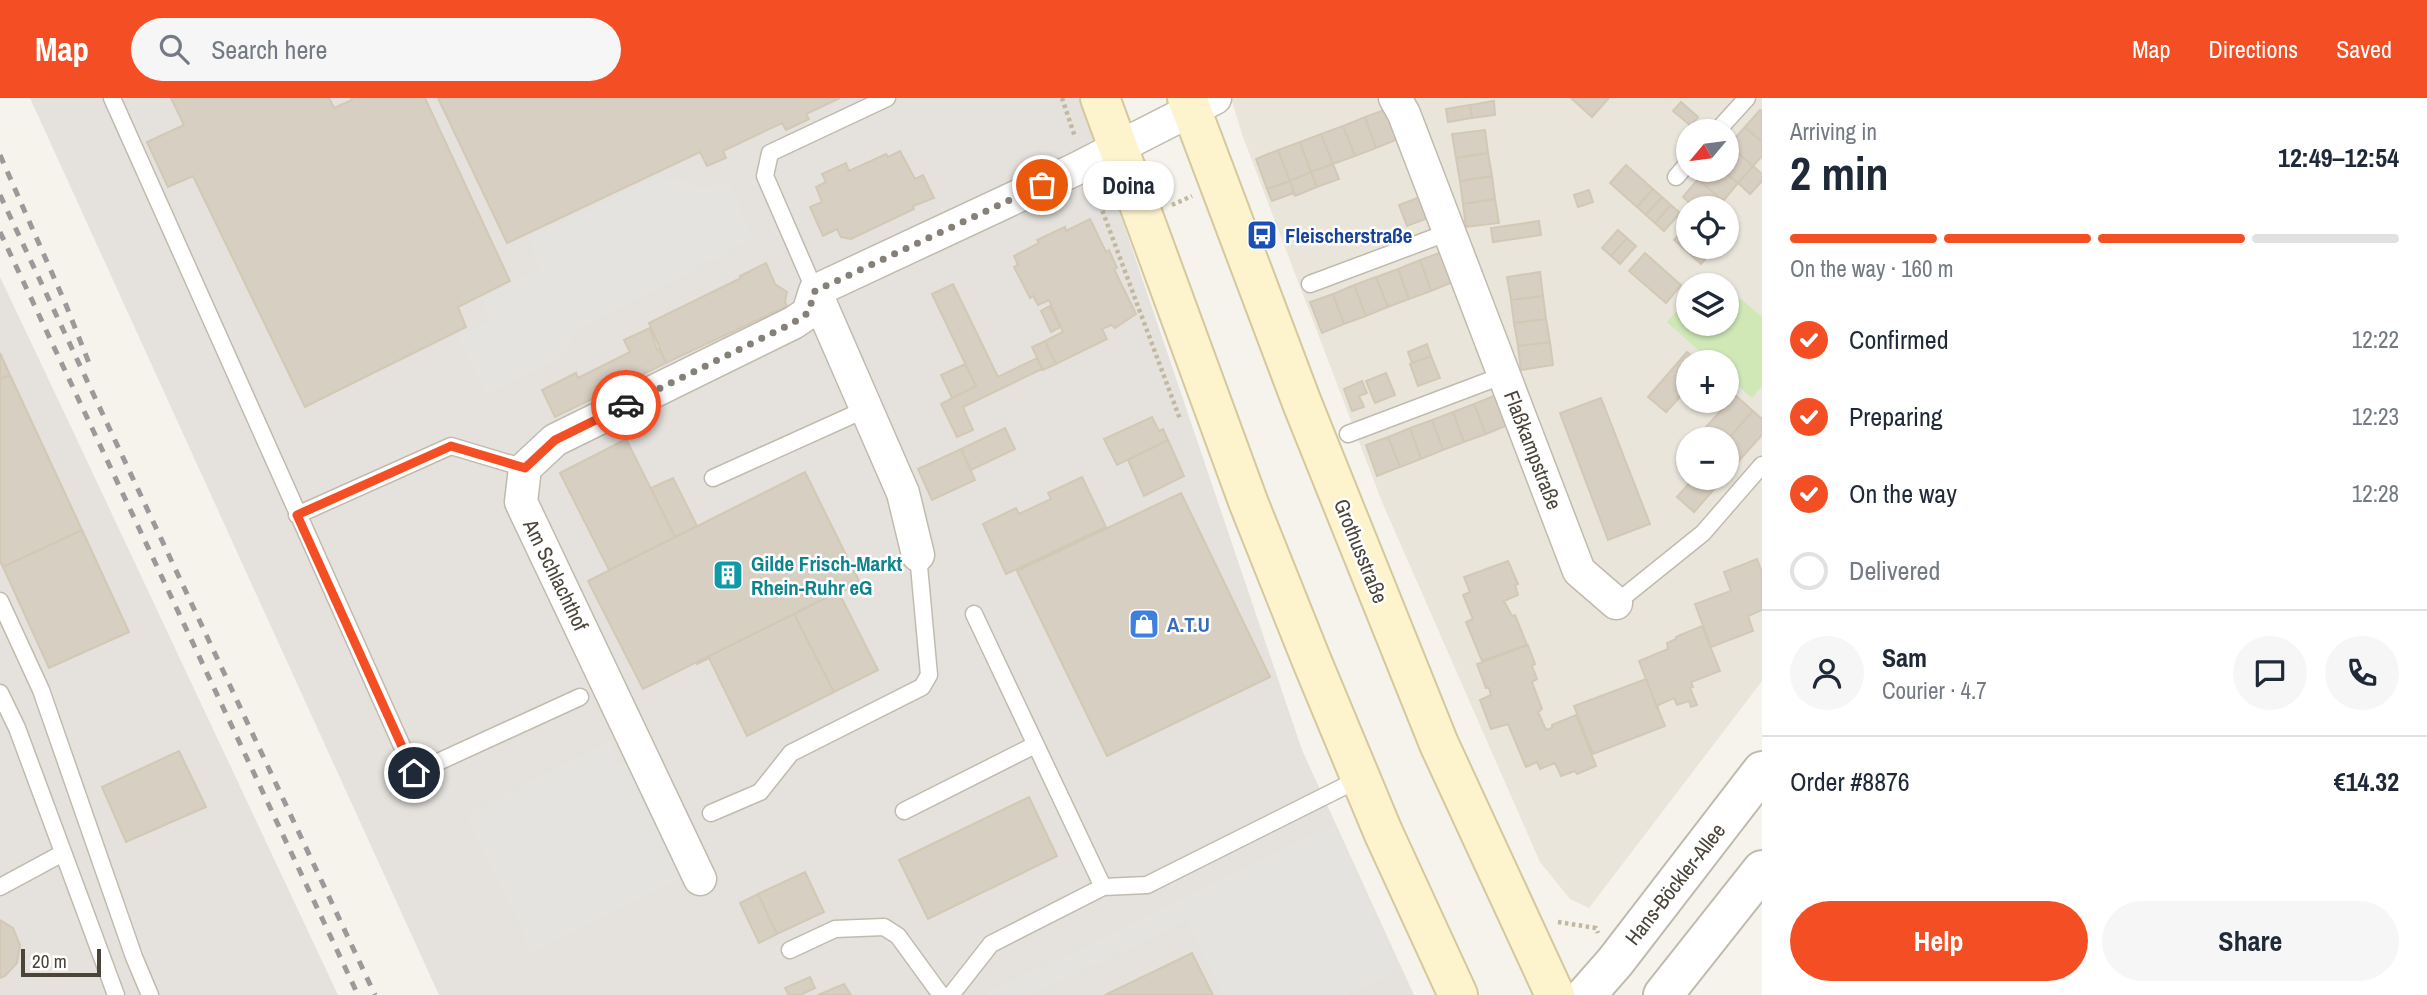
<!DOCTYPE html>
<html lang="en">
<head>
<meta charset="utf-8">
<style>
  :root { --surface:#fff; --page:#f6f6f7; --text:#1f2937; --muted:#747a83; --line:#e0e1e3; --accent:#f44e24 }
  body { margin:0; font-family:"Archivo Narrow",sans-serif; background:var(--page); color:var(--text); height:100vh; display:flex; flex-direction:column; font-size:26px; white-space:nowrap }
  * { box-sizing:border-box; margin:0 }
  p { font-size:23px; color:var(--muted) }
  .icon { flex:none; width:38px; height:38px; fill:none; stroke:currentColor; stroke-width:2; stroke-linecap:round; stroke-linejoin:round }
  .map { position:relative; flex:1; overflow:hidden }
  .drawer { display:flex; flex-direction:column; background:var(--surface); width:665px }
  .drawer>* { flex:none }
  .needle { width:46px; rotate:241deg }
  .fabs { position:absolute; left:1676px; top:21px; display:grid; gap:14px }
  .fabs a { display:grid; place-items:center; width:63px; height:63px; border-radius:50%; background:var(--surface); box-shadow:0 2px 5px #0004; font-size:35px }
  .scale { position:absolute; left:21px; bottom:18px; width:80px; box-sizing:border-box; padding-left:7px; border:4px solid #4a4439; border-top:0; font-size:19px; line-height:24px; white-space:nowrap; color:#4a4439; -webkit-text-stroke:5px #fff; paint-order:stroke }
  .pin { position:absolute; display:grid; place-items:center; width:60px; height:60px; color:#fff; margin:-30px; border:4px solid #fff; border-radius:50%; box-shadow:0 2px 7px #0007 }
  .courier { position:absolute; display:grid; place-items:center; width:70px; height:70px; margin:-35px; border:5px solid #f44e24; border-radius:50%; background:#fff; color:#222; box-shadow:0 2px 9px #0007 }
  .bubble { position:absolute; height:49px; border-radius:24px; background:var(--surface); box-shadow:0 2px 5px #0004; font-size:23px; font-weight:700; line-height:49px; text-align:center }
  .overview em { font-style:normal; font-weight:700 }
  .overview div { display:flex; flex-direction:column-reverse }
  .overview { display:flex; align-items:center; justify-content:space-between; height:119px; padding:0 28px }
  h1 { font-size:46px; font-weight:700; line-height:52px }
  .bar { display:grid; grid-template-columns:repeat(4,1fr); gap:10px 7px; align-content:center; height:84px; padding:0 28px }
  .bar i { height:9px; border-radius:5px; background:var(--line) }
  .bar .current { background:var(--accent) }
  .bar p { grid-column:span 4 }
  .line { display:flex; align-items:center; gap:18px; padding:0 28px; border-top:2px solid var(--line) }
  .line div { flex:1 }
  .round { display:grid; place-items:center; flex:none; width:74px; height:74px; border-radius:37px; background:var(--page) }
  ol { padding:0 28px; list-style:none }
  li { display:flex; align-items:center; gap:21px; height:77px }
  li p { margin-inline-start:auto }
  li .icon { padding:7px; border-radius:50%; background:var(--accent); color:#fff; stroke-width:4 }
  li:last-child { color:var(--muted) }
  li i { width:38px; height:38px; border:4px solid var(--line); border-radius:50% }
  .primary-button { display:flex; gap:14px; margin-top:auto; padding:14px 28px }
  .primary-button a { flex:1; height:80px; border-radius:42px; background:var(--accent); color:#fff; font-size:28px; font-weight:700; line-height:80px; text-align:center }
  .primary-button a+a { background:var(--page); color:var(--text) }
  header { display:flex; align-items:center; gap:42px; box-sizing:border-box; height:98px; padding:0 35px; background:var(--accent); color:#fff }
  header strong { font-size:33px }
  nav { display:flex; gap:38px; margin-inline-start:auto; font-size:24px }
  .search { width:490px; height:63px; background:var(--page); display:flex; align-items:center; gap:18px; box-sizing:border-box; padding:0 24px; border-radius:38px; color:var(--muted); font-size:26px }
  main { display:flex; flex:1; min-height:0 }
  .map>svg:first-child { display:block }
  .residential { fill:#e9e5da; fill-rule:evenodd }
  .industrial { fill:#e5e2dd }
  .green { fill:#cfe8b6 }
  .parking { fill:#e4e3e0 }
  .building { fill:#d7cfc1; stroke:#d2c8b5; stroke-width:2 }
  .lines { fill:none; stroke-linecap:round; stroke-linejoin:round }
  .service-casing { stroke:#c1bbae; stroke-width:19 }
  .minor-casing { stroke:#c1bbae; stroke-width:35 }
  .tertiary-casing { stroke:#c1bbae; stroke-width:42 }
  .secondary-casing { stroke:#d4c89c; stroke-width:42 }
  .path { stroke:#c2b8a0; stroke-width:4.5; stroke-dasharray:3.5 3.5; stroke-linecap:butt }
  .service { stroke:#fff; stroke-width:16 }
  .minor { stroke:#fff; stroke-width:32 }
  .tertiary { stroke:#fff; stroke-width:38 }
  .secondary { stroke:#fdf4ce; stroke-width:38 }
  .rail { stroke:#9a9a9a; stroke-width:5; stroke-dasharray:9 9; stroke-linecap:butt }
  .done { stroke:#868178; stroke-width:7; stroke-dasharray:0 12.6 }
  .route { stroke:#f44e24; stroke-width:9 }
  .labels { text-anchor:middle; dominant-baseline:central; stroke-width:5; stroke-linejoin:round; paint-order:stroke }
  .transit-label { font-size:21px; font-weight:bold; fill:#164399; stroke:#fff; text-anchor:start }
  .street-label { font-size:21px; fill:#4a4439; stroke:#fff }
  .culture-label { font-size:21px; font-weight:bold; fill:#0d838f; stroke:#fff; text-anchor:start }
  .shop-label { font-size:21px; font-weight:bold; fill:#366cbe; stroke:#fff; text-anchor:start }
</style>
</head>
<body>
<header>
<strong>Map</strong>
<div class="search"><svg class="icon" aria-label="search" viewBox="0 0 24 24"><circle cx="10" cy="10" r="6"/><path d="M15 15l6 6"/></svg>Search here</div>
<nav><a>Map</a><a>Directions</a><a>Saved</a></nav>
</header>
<main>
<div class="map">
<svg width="1762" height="897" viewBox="0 0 1762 897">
  <rect width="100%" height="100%" fill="#f5f3ec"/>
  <path class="residential" d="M1231,0h531v583l-173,227 -19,-9 -30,-37 -158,-360 -139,-365zM1689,33h38v39h-38zM1689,110h38v39h-38zM1689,187h38v39h-38zM1689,264h38v39h-38zM1689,341h38v39h-38z"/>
  <path class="industrial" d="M30,0h1051l221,652 112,245h-975z
    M0,179l72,152 266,566h-338z"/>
  <path class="green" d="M1727,189l35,30v69l-10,12 -25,-22v-14h-15l-45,-40 22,-25v27h38z"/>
  <path class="parking" d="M659,78l49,12 20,-8 25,59 -177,91 -14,25 -76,40 -28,-59 32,-16 -8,-21 59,-31 -13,-29z
    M610,644l6,20 23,13 47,101 -154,77 -66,-138z
    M1334,727l64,146 -50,24h-125l-36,-75 -155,75h-48z"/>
  <path class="building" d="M171,0h158l5,10 18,-8 -1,-2h74l85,183 -52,26 8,20 -161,80 -112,-231 -25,11 -21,-45 37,-17z
    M438,0h402l-34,16 3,5 -23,11 -4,-7 -59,28 3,7 -19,8 -7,-14 -193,91z
    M1571,0h36l1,1 -16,18z
    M1494,3l1,14 -23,3 -2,-13z
    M1681,4l17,15 -7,9 -18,-15z
    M1470,7l2,13 -24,4 -2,-13z
    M1387,11l11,30 -22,9 -11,-31z
    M1760,12l2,1v31l-17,-15z
    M1365,19l11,31 -21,8 -12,-30z
    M1343,28l12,30 -22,8 -12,-30z
    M1745,29l17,15v14l-9,10 -24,-21z
    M1485,32l3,23 -32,5 -4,-24z
    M1321,36l12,30 -22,8 -11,-30z
    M1300,44l11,30 -21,9 -12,-31z
    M1729,47l24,21 -15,17 -15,-13h4z
    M1278,52l12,31 -23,8 -11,-30z
    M900,53l15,28 8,-4 11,23 -21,8 1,3 -63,30 -10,-2 -4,-8 -14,7 -13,-29 12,-5 -6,-15 10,-5 -4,-8 24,-11 3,8 37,-17 2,3z
    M1488,55l4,23 -32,5 -4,-23z
    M1333,66l6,15 -22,8 -6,-15z
    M1626,67l27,24 -16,18 -27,-24z
    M1753,68l9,8v7l-12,13 -12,-11z
    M1707,72h16l15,13 -15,18 -25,-22z
    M1311,74l6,15 -22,9 -5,-15z
    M1492,78l3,23 -32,5 -3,-23z
    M1698,81l25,22 -7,7h-21l-12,-11z
    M1290,83l4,12 -22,8 -5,-12z
    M1653,91l9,8 -16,18 -9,-8z
    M1589,92l4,12 -15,5 -4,-12z
    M1420,99l8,21 -21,8 -8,-21z
    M1662,99l9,8 -16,18 -9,-8z
    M1495,101l4,24 -33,4 -3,-23z
    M1671,107l9,8 -16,18 -9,-8z
    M1090,121l16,33 3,-2 8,18 -3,1 22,45 -21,14 -4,-3 -9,4 5,10 -51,25 -11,-23 18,-9 -14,-32 -11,5 -5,-9 -3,2 -16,-31 4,-2 -4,-9 25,-13 -2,-3 28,-13 1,4z
    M1539,123l2,14 -48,7 -2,-14z
    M1689,125v24h27l-15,17 -27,-24z
    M1618,132l9,8 -16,18 -9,-8z
    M1627,140l9,8 -16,18 -9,-8z
    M1442,154l11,30 -22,9 -11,-31z
    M1645,155l36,32 -15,18 -37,-32z
    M1420,162l11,31 -22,8 -11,-30z
    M766,165l9,21 12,8 -2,10 2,4 -121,57 -17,-40 92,-45 -1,-2z
    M1398,171l11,30 -21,8 -12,-30z
    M1540,174l3,24 -32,4 -4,-23z
    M1376,179l12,30 -22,9 -12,-31z
    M953,186l45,93 39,-19 5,11 -79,38 10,23 -16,7 -16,-33 35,-18 -44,-92z
    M1354,187l12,31 -22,8 -11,-30z
    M1333,196l11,30 -22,9 -12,-31z
    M1543,198l3,23 -32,4 -3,-23z
    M1050,208l10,21 -9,5 -10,-21z
    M1546,221l4,23 -32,4 -4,-23z
    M650,230l7,22 2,-2 7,15 -111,54 -13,-27 34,-17 2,5 52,-26 -6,-12z
    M1045,243l11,23 -13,6 -11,-23z
    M1550,244l3,23 -32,5 -3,-24z
    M1427,246l4,12 -19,7 -4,-11z
    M1687,254l12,10h-10v25l-23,25 -18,-15z
    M0,255l10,22 -10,4z
    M1431,258l9,22 -22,8 -8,-22z
    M965,266l11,22 -24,12 -11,-23z
    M1386,275l9,22 -20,8 -9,-22z
    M10,277l72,155 -79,37 -3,-6v-182z
    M1362,283l5,12 -8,3 5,11 -12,4 -8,-22z
    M1496,297l12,30 -22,9 -12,-30z
    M1735,297l18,16 -26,29 -32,-1z
    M1601,300l49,126 -42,16 -48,-127z
    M1474,306l12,30 -22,8 -11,-30z
    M1753,313l9,8v16l-35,39v-34z
    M1453,314l11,30 -21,8 -11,-30z
    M1152,319l7,14 4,-2 5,11 -51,25 -13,-26z
    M1432,322l11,30 -22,9 -11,-31z
    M1005,330l10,21 -44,21 -10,-21z
    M1410,330l11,31 -21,8 -12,-30z
    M1388,339l12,30 -23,9 -11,-31z
    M626,341l49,98 -66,33 -49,-97z
    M1168,342l16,36 -40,20 -16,-36z
    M961,351l14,31 -43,20 -14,-31z
    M805,374l54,109 -216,108 -55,-108z
    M1082,379l24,50 -100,47 -23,-50 33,-16 3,6 32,-15 -3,-6z
    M673,380l24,48 -22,11 -24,-49z
    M1694,380h30l-30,34 -17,-15z
    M1181,395l89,184 -163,79 -90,-185z
    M82,432l47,102 -80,36 -46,-101z
    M1757,461l5,13v38l-14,6 5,15 -42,16 -16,-43 36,-13 -7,-19z
    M1508,463l10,23 -3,1 3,10 -14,6 8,15 3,-1 12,30 -45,16 -16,-39 7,-3 -10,-24 7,-3 -6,-15z
    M849,488l1,2 -11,5 39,77 -44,22 -40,-78z
    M794,516l40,78 -87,44 -38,-78 -12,6v-2z
    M1702,528l18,45 -29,11 2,5 -3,1 7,17 -6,2 -2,-6 -12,4 -3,-7 -16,7v5l-19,-49 29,-12 -1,-6 9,-4v-2z
    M1528,547l7,19 -3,2 5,13 -5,3 10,27 -4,3 8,18 6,-2v-3l24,-10 20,51 -19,8 -2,-3 -14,5 -6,-13 -15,6 -3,-7 -11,5 -18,-43 -17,5 -11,-29 11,-5 -2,-7h-3l-9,-24z
    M1646,581l19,47 -72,28 -19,-48z
    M179,653l27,56 -80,35 -24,-55z
    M1029,699l28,59 -129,63 -29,-59z
    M805,774l19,40 -47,22 -19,-40z
    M758,796l19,40 -18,9 -19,-40z
    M0,822l13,8 7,17 -3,18 -12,13 -5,2z
    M1192,855l21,42h-108z
    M810,879l5,11 -15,7h-11l-4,-7z
    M844,886l7,11h-33z"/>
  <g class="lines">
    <g class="service-casing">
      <path id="service" d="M112,0l302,675 166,-76
        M1717,33l30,-33
        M1676,79l13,-15
        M1310,186l139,-52
        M815,193l-50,-115 5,-23 117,-55
        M1348,336l156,-59
        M713,380l153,-69
        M297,417l154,-69 74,22
        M0,503l41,89 93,267 16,38
        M1616,505l87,-70 59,-68
        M974,516l129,273
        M0,595l17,35 99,267
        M904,713l131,-66
        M711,715l49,-21 31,-39 131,-66 7,-12 -11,-120
        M0,789l63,-34
        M790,852l45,-21 49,-2 14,9 43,59
        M951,897l40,-51 112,-57 44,-2 212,-106"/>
    </g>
    <g class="minor-casing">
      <path id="minor" d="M1395,0l9,16 175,457 37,32
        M815,193l88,202 15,62
        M700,781l-179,-377 4,-34 30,-28 238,-117 15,-10 7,-22 261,-122 139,-71"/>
    </g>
    <g class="tertiary-casing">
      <path id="tertiary" d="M1586,897l29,-33 147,-191
        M1663,897l99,-125"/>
    </g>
    <g class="secondary-casing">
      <path id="secondary" d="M1100,0l149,406 62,155 72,173 75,163
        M1187,0l115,305 137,341 116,251"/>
    </g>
    <path class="path" d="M1062,0l13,39
      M1095,93l85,228
      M1172,107l20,-9
      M1558,824l38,6 2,5"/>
    <use href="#service" class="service"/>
    <use href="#minor" class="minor"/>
    <use href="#tertiary" class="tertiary"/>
    <use href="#secondary" class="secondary"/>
    <path class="rail" d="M0,57l66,150 23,58
      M0,97l375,800
      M0,134l358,763"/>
  </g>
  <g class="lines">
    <path class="done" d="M626,307l167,-82 15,-10 7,-22 227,-106"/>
    <path class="route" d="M414,675l-117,-258 154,-69 74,22 30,-28 71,-35"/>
  </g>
  <defs>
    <g id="bus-square" transform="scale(1.575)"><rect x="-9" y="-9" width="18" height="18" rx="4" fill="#1a4fb4" stroke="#fff"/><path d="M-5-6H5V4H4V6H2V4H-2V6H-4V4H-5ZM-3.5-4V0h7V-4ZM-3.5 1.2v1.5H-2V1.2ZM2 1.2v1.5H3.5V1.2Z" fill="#fff"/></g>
    <g id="building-square" transform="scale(1.575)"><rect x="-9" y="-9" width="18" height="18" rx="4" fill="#0f9aa8" stroke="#fff"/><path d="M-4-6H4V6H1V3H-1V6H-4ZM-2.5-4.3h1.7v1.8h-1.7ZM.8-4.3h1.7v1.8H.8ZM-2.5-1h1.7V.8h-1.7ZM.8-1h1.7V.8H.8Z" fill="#fff"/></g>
    <g id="shop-square" transform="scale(1.575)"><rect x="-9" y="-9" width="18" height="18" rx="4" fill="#3f7fe0" stroke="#fff"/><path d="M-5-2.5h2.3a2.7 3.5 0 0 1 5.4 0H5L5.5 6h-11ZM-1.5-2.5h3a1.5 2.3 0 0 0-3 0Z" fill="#fff"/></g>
  </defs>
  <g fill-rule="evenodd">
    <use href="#bus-square" x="1262" y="137"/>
    <use href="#building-square" x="728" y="477"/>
    <use href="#shop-square" x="1144" y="526"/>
  </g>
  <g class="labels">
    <g class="transit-label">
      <text x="1285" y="137">Fleischerstraße</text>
    </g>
    <g class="street-label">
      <text transform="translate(1533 352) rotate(69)">Flaßkampstraße</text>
      <text transform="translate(1361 453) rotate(68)">Grothusstraße</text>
      <text transform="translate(556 477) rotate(64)">Am Schlachthof</text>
      <text transform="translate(1675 786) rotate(-52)">Hans-Böckler-Allee</text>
    </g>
    <g class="culture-label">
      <text x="751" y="465">Gilde Frisch-Markt<tspan x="751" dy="24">Rhein-Ruhr eG</tspan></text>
    </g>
    <g class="shop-label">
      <text x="1167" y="526">A.T.U</text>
    </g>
  </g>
</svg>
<div class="fabs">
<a><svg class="needle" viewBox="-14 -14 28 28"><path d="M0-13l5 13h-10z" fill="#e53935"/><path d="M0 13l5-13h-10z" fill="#747a83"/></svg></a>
<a><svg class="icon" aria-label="locate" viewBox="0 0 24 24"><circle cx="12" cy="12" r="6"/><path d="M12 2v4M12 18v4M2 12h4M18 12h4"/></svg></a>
<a><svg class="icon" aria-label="layers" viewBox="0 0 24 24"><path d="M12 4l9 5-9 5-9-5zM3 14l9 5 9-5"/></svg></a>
<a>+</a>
<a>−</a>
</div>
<div class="scale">20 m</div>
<div class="pin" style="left:1042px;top:87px;background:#ea580c"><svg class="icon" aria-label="bag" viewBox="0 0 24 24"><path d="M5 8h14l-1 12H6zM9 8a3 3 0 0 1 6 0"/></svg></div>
<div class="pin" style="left:414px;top:675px;background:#1f2937"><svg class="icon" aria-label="home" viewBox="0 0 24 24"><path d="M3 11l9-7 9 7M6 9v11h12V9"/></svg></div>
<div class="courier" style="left:626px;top:307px"><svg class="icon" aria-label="car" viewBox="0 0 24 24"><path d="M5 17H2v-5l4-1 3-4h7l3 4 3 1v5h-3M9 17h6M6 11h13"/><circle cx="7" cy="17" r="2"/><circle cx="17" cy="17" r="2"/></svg></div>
<div class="bubble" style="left:1083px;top:63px;width:91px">Doina</div>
</div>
<section class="drawer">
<div class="overview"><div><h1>2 min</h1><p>Arriving in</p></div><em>12:49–12:54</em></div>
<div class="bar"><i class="current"></i><i class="current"></i><i class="current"></i><i></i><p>On the way · 160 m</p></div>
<ol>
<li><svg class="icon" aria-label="check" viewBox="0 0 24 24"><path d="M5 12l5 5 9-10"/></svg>Confirmed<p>12:22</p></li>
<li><svg class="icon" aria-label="check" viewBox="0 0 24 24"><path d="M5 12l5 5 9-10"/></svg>Preparing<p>12:23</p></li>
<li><svg class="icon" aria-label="check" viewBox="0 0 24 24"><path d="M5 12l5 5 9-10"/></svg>On the way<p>12:28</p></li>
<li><i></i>Delivered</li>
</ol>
<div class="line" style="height:126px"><a class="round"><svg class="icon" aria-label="person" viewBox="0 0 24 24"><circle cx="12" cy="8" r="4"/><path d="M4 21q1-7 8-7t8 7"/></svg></a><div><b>Sam</b><p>Courier · 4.7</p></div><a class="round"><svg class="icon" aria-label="chat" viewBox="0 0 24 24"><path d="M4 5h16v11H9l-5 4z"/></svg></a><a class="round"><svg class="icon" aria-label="phone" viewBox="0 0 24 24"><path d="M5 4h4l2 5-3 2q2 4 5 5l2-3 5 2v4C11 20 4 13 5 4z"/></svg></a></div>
<div class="line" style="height:91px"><div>Order #8876</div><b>€14.32</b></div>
<div class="primary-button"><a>Help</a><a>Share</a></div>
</section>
</main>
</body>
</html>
